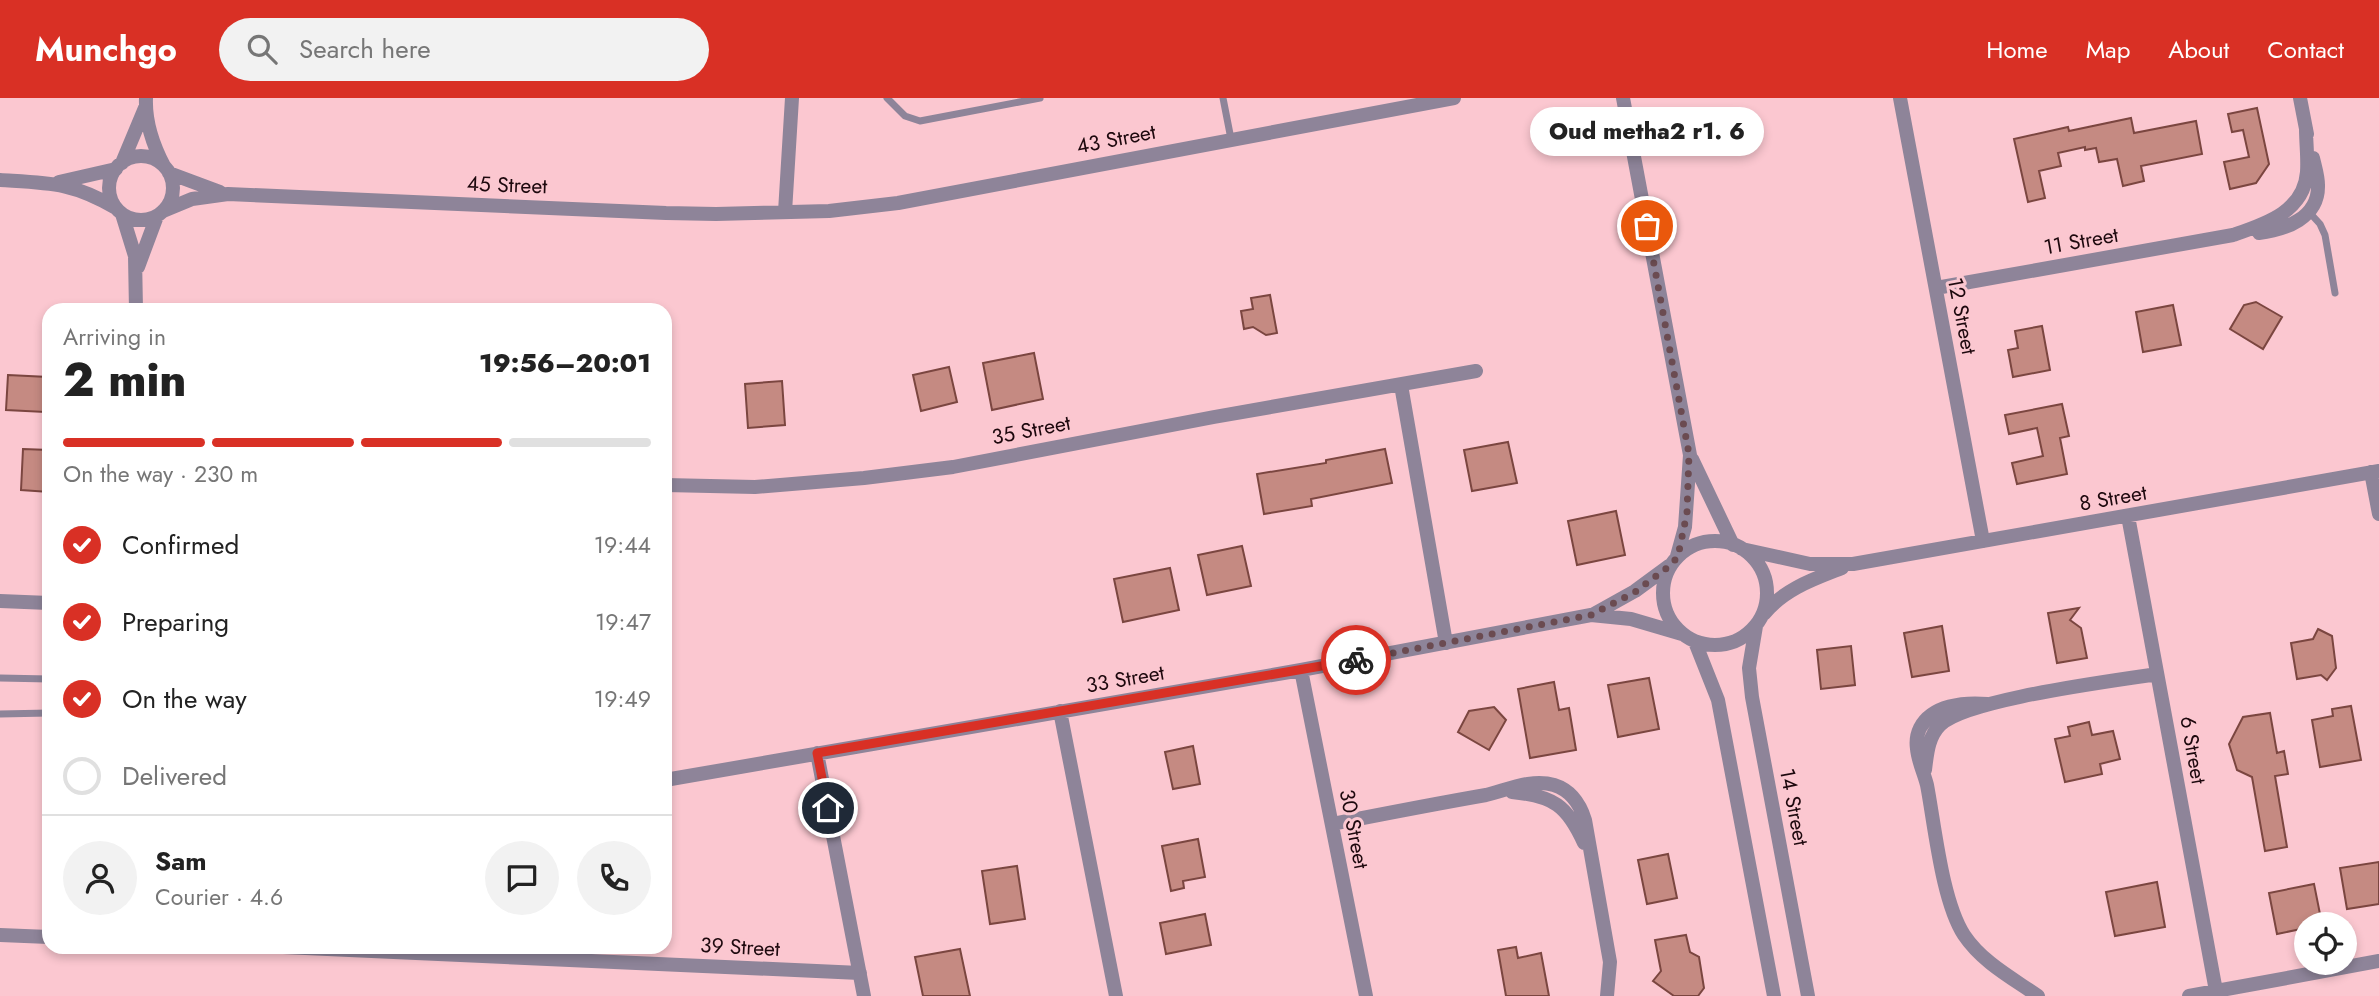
<!DOCTYPE html>
<html lang="en">
<head>
<meta charset="utf-8">
<style>
  :root { --surface:#fff; --page:#f2f2f2; --text:#222; --muted:#767676; --line:#e0e0e0; --accent:#d93025 }
  body { margin:0; font-family:Jost,sans-serif; background:var(--page); color:var(--text); height:100vh; display:flex; flex-direction:column; font-size:26px; white-space:nowrap }
  * { box-sizing:border-box; margin:0 }
  p { font-size:23px; color:var(--muted) }
  .icon { flex:none; width:38px; height:38px; fill:none; stroke:currentColor; stroke-width:2; stroke-linecap:round; stroke-linejoin:round }
  .map { position:relative; flex:1; overflow:hidden }
  .details { position:absolute; left:42px; top:205px; width:630px; height:651px; display:flex; flex-direction:column; background:var(--surface); border-radius:21px; box-shadow:0 4px 10px #0003 }
  .details>* { flex:none }
  .controls { position:absolute; left:2294px; top:814px; display:grid; gap:14px }
  .controls a { display:grid; place-items:center; width:63px; height:63px; border-radius:50%; background:var(--surface); box-shadow:0 4px 10px #0003; font-size:35px }
  .pin { position:absolute; display:grid; place-items:center; width:60px; height:60px; color:#fff; margin:-30px; border:4px solid #fff; border-radius:50%; box-shadow:0 2px 7px #0007 }
  .courier { position:absolute; display:grid; place-items:center; width:70px; height:70px; margin:-35px; border:5px solid #d93025; border-radius:50%; background:#fff; color:#222; box-shadow:0 2px 9px #0007 }
  .bubble { position:absolute; height:49px; border-radius:24px; background:var(--surface); box-shadow:0 4px 10px #0003; font-size:23px; font-weight:800; line-height:49px; text-align:center }
  .head em { font-style:normal; font-weight:800 }
  .head div { display:flex; flex-direction:column-reverse }
  .head { display:flex; align-items:center; justify-content:space-between; height:119px; padding:0 21px }
  h1 { font-size:46px; font-weight:800; line-height:52px }
  .bar { display:grid; grid-template-columns:repeat(4,1fr); gap:10px 7px; align-content:center; height:84px; padding:0 21px }
  .bar i { height:9px; border-radius:5px; background:var(--line) }
  .bar .current { background:var(--accent) }
  .bar p { grid-column:span 4 }
  .line { display:flex; align-items:center; gap:18px; padding:0 21px; border-top:2px solid var(--line) }
  .line div { flex:1 }
  .round { display:grid; place-items:center; flex:none; width:74px; height:74px; border-radius:37px; background:var(--page) }
  ol { padding:0 21px; list-style:none }
  li { display:flex; align-items:center; gap:21px; height:77px }
  li p { margin-inline-start:auto }
  li .icon { padding:7px; border-radius:50%; background:var(--accent); color:#fff; stroke-width:4 }
  li:last-child { color:var(--muted) }
  li i { width:38px; height:38px; border:4px solid var(--line); border-radius:50% }
  header { display:flex; align-items:center; gap:42px; box-sizing:border-box; height:98px; padding:0 35px; background:var(--accent); color:#fff }
  header strong { font-size:33px }
  nav { display:flex; gap:38px; margin-inline-start:auto; font-size:24px }
  .search { width:490px; height:63px; background:var(--page); display:flex; align-items:center; gap:18px; box-sizing:border-box; padding:0 24px; border-radius:38px; color:var(--muted); font-size:26px }
  .map>svg:first-child { display:block }
  .building { fill:#c58a82; stroke:#7b4640; stroke-width:2 }
  .lines { fill:none; stroke-linecap:round; stroke-linejoin:round }
  .lane { stroke:#8e8499; stroke-width:7 }
  .street { stroke:#8e8499; stroke-width:14 }
  .done { stroke:#6b4b51; stroke-width:7; stroke-dasharray:0 12.6 }
  .route { stroke:#d93025; stroke-width:9 }
  .labels { text-anchor:middle; dominant-baseline:central; stroke-width:6; stroke-linejoin:round; paint-order:stroke }
  .street-label { font-size:21px; fill:#1d080d; stroke:#fbc7d0 }
</style>
</head>
<body>
<header>
<strong>Munchgo</strong>
<div class="search"><svg class="icon" aria-label="search" viewBox="0 0 24 24"><circle cx="10" cy="10" r="6"/><path d="M15 15l6 6"/></svg>Search here</div>
<nav><a>Home</a><a>Map</a><a>About</a><a>Contact</a></nav>
</header>
<div class="map">
<svg width="2379" height="898" viewBox="0 0 2379 898">
  <rect width="100%" height="100%" fill="#fbc7d0"/>
  <path class="building" d="M2257,10l12,56 -13,19 -26,6 -6,-27 25,-5 -6,-27 -11,2 -4,-18z
    M2131,20l3,15 62,-12 6,33 -61,12 3,15 -21,5 -6,-27 -18,3 -3,-14 -11,2v-3l-27,6 3,13 -22,5 6,27 -17,4 -14,-63 54,-12 1,4z
    M1270,197l7,38 -11,2 -13,-8 -9,2 -3,-18 12,-2 -2,-11z
    M2256,204l26,15 -19,32 -33,-20 14,-24z
    M2173,207l8,40 -38,7 -7,-40z
    M2042,228l8,44 -37,7 -5,-27 10,-2 -3,-17z
    M1034,255l9,46 -51,11 -9,-47z
    M949,269l8,35 -36,9 -8,-36z
    M8,277l40,2 -3,35 -39,-2z
    M782,283l3,44 -37,3 -3,-44z
    M2062,306l7,32 -9,2 7,36 -50,10 -5,-21 31,-7 -6,-28 -28,6 -4,-19z
    M1508,344l9,41 -45,8 -8,-41z
    M23,351l26,1v42l-28,-2z
    M1385,351l7,34 -81,16 1,7 -48,8 -7,-40 69,-11v-3z
    M1616,413l9,44 -48,10 -9,-44z
    M1242,448l9,40 -44,9 -9,-40z
    M1170,470l9,42 -56,12 -9,-43z
    M2079,510l-9,12 11,8 6,30 -30,5 -9,-50z
    M1942,528l7,45 -37,6 -8,-44z
    M2318,531l14,7 4,32 -9,12 -6,-5 -24,4 -6,-36 22,-4z
    M1851,548l4,39 -34,4 -4,-39z
    M1649,580l10,51 -41,8 -10,-52z
    M1554,584l5,28 10,-2 7,42 -46,8 -12,-69z
    M2351,608l10,54 -41,7 -8,-47 21,-4 -1,-7z
    M1494,609l12,13 -17,30 -31,-18 11,-21z
    M2270,615l7,40 7,-2 4,23 -13,2 12,71 -22,4 -13,-74 -15,-7 -8,-26 14,-27z
    M2089,624l3,13 21,-4 7,28 -20,5 2,10 -37,8 -10,-43 15,-3 -2,-9z
    M1193,648l7,38 -27,5 -8,-37z
    M1198,741l7,38 -22,4 1,7 -13,3 -9,-45z
    M1668,756l9,44 -30,6 -9,-44z
    M2379,764v42l-32,5 -7,-41z
    M1017,768l8,53 -35,5 -8,-53z
    M2157,784l8,45 -50,9 -9,-44z
    M2314,786l8,40h-16v4l-29,6 -8,-41z
    M1205,816l6,31 -45,9 -6,-31z
    M1686,837l4,17 9,5 5,31 -6,8h-24l-21,-15 8,-10 -6,-31z
    M1516,849l2,11 23,-5 8,43h-43l-8,-46z
    M960,851l10,47h-47l-8,-39z"/>
  <g class="lines">
    <path class="lane" d="M887,0l18,18 15,5 120,-23
      M1223,0l8,41
      M2309,114l11,12 5,11 10,58
      M0,580l49,1
      M0,616l49,-1"/>
    <path class="street" d="M146,0c-1,24 7,47 18,68
      M1623,0l67,357 -5,72 -8,29
      M1900,0l83,443
      M2300,0l7,36
      M109 90a32 32 0 1 1 64 0a32 32 0 1 1-64 0Z
      M122,65l23,-55
      M169,75l51,19
      M0,82c49,3 72,2 116,28
      M59,84l57,-13
      M163,113l29,-12 36,-5 438,19 50,1 113,-3 69,-8 556,-105
      M785,114l7,-114
      M122,116l13,42 1,54
      M2259,135c26,-3 60,-15 59,-48 0,-9 -3,-18 -5,-27
      M138,169l19,-51
      M1936,190l297,-53c32,-11 71,-23 74,-63 1,-14 -1,-29 -1,-44
      M1401,287l45,258
      M1692,361l41,86
      M2371,374l8,42
      M665,387l90,2 109,-9 89,-11 261,-50 262,-46
      M2128,418l88,475
      M1663 495a52 52 0 1 1 104 0a52 52 0 1 1-104 0Z
      M1742,451l68,15h43l526,-93
      M0,503l49,2
      M1764,516c20,-25 50,-35 78,-46
      M1592,517l43,-24 34,-25
      M1756,528l-7,42 3,29 56,299
      M1695,544l23,58 56,296
      M1301,572l65,326
      M1987,606c-23,-2 -55,1 -67,24 -3,6 -4,14 -3,21 1,12 7,24 10,36 8,42 15,116 37,150 18,27 48,43 74,61
      M1060,613l56,285
      M817,655l47,243
      M1925,672c2,-16 3,-33 15,-45 26,-26 174,-44 217,-51
      M665,682l636,-110 290,-55 40,4 51,15
      M1512,694c41,4 55,13 72,51
      M1332,726c51,-10 102,-20 154,-29 21,-5 46,-17 68,-10 16,5 26,19 31,35l25,142 -3,34
      M0,837l49,2
      M283,849l577,26
      M2189,898l190,-35"/>
  </g>
  <g class="lines">
    <path class="done" d="M1356,562l235,-45 44,-23 37,-28 6,-8 9,-43 2,-59 -42,-228"/>
    <path class="route" d="M828,710l-11,-55 539,-93"/>
  </g>
  <g class="labels">
    <g class="street-label">
      <text transform="translate(1116 41) rotate(-11)">43 Street</text>
      <text transform="translate(507 87) rotate(2)">45 Street</text>
      <text transform="translate(2081 143) rotate(-10)">11 Street</text>
      <text transform="translate(1962 218) rotate(79)">12 Street</text>
      <text transform="translate(1031 332) rotate(-11)">35 Street</text>
      <text transform="translate(2113 400) rotate(-10)">8 Street</text>
      <text transform="translate(1125 581) rotate(-10)">33 Street</text>
      <text transform="translate(2193 652) rotate(80)">6 Street</text>
      <text transform="translate(1794 709) rotate(79)">14 Street</text>
      <text transform="translate(1354 731) rotate(79)">30 Street</text>
      <text transform="translate(740 849) rotate(3)">39 Street</text>
    </g>
  </g>
</svg>
<div class="controls">
<a><svg class="icon" aria-label="locate" viewBox="0 0 24 24"><circle cx="12" cy="12" r="6"/><path d="M12 2v4M12 18v4M2 12h4M18 12h4"/></svg></a>
</div>
<div class="pin" style="left:1647px;top:128px;background:#ea580c"><svg class="icon" aria-label="bag" viewBox="0 0 24 24"><path d="M5 8h14l-1 12H6zM9 8a3 3 0 0 1 6 0"/></svg></div>
<div class="pin" style="left:828px;top:710px;background:#1f2937"><svg class="icon" aria-label="home" viewBox="0 0 24 24"><path d="M3 11l9-7 9 7M6 9v11h12V9"/></svg></div>
<div class="courier" style="left:1356px;top:562px"><svg class="icon" aria-label="bike" viewBox="0 0 24 24"><circle cx="6" cy="16" r="4"/><circle cx="18" cy="16" r="4"/><path d="M6 16l4-8h5l3 8M10 8l3 8H6M13 5h3"/></svg></div>
<div class="bubble" style="left:1530px;top:9px;width:234px">Oud metha2 r1. 6</div>
<section class="details">
<div class="head"><div><h1>2 min</h1><p>Arriving in</p></div><em>19:56–20:01</em></div>
<div class="bar"><i class="current"></i><i class="current"></i><i class="current"></i><i></i><p>On the way · 230 m</p></div>
<ol>
<li><svg class="icon" aria-label="check" viewBox="0 0 24 24"><path d="M5 12l5 5 9-10"/></svg>Confirmed<p>19:44</p></li>
<li><svg class="icon" aria-label="check" viewBox="0 0 24 24"><path d="M5 12l5 5 9-10"/></svg>Preparing<p>19:47</p></li>
<li><svg class="icon" aria-label="check" viewBox="0 0 24 24"><path d="M5 12l5 5 9-10"/></svg>On the way<p>19:49</p></li>
<li><i></i>Delivered</li>
</ol>
<div class="line" style="height:126px"><a class="round"><svg class="icon" aria-label="person" viewBox="0 0 24 24"><circle cx="12" cy="8" r="4"/><path d="M4 21q1-7 8-7t8 7"/></svg></a><div><b>Sam</b><p>Courier · 4.6</p></div><a class="round"><svg class="icon" aria-label="chat" viewBox="0 0 24 24"><path d="M4 5h16v11H9l-5 4z"/></svg></a><a class="round"><svg class="icon" aria-label="phone" viewBox="0 0 24 24"><path d="M5 4h4l2 5-3 2q2 4 5 5l2-3 5 2v4C11 20 4 13 5 4z"/></svg></a></div>
</section>
</div>
</body>
</html>
